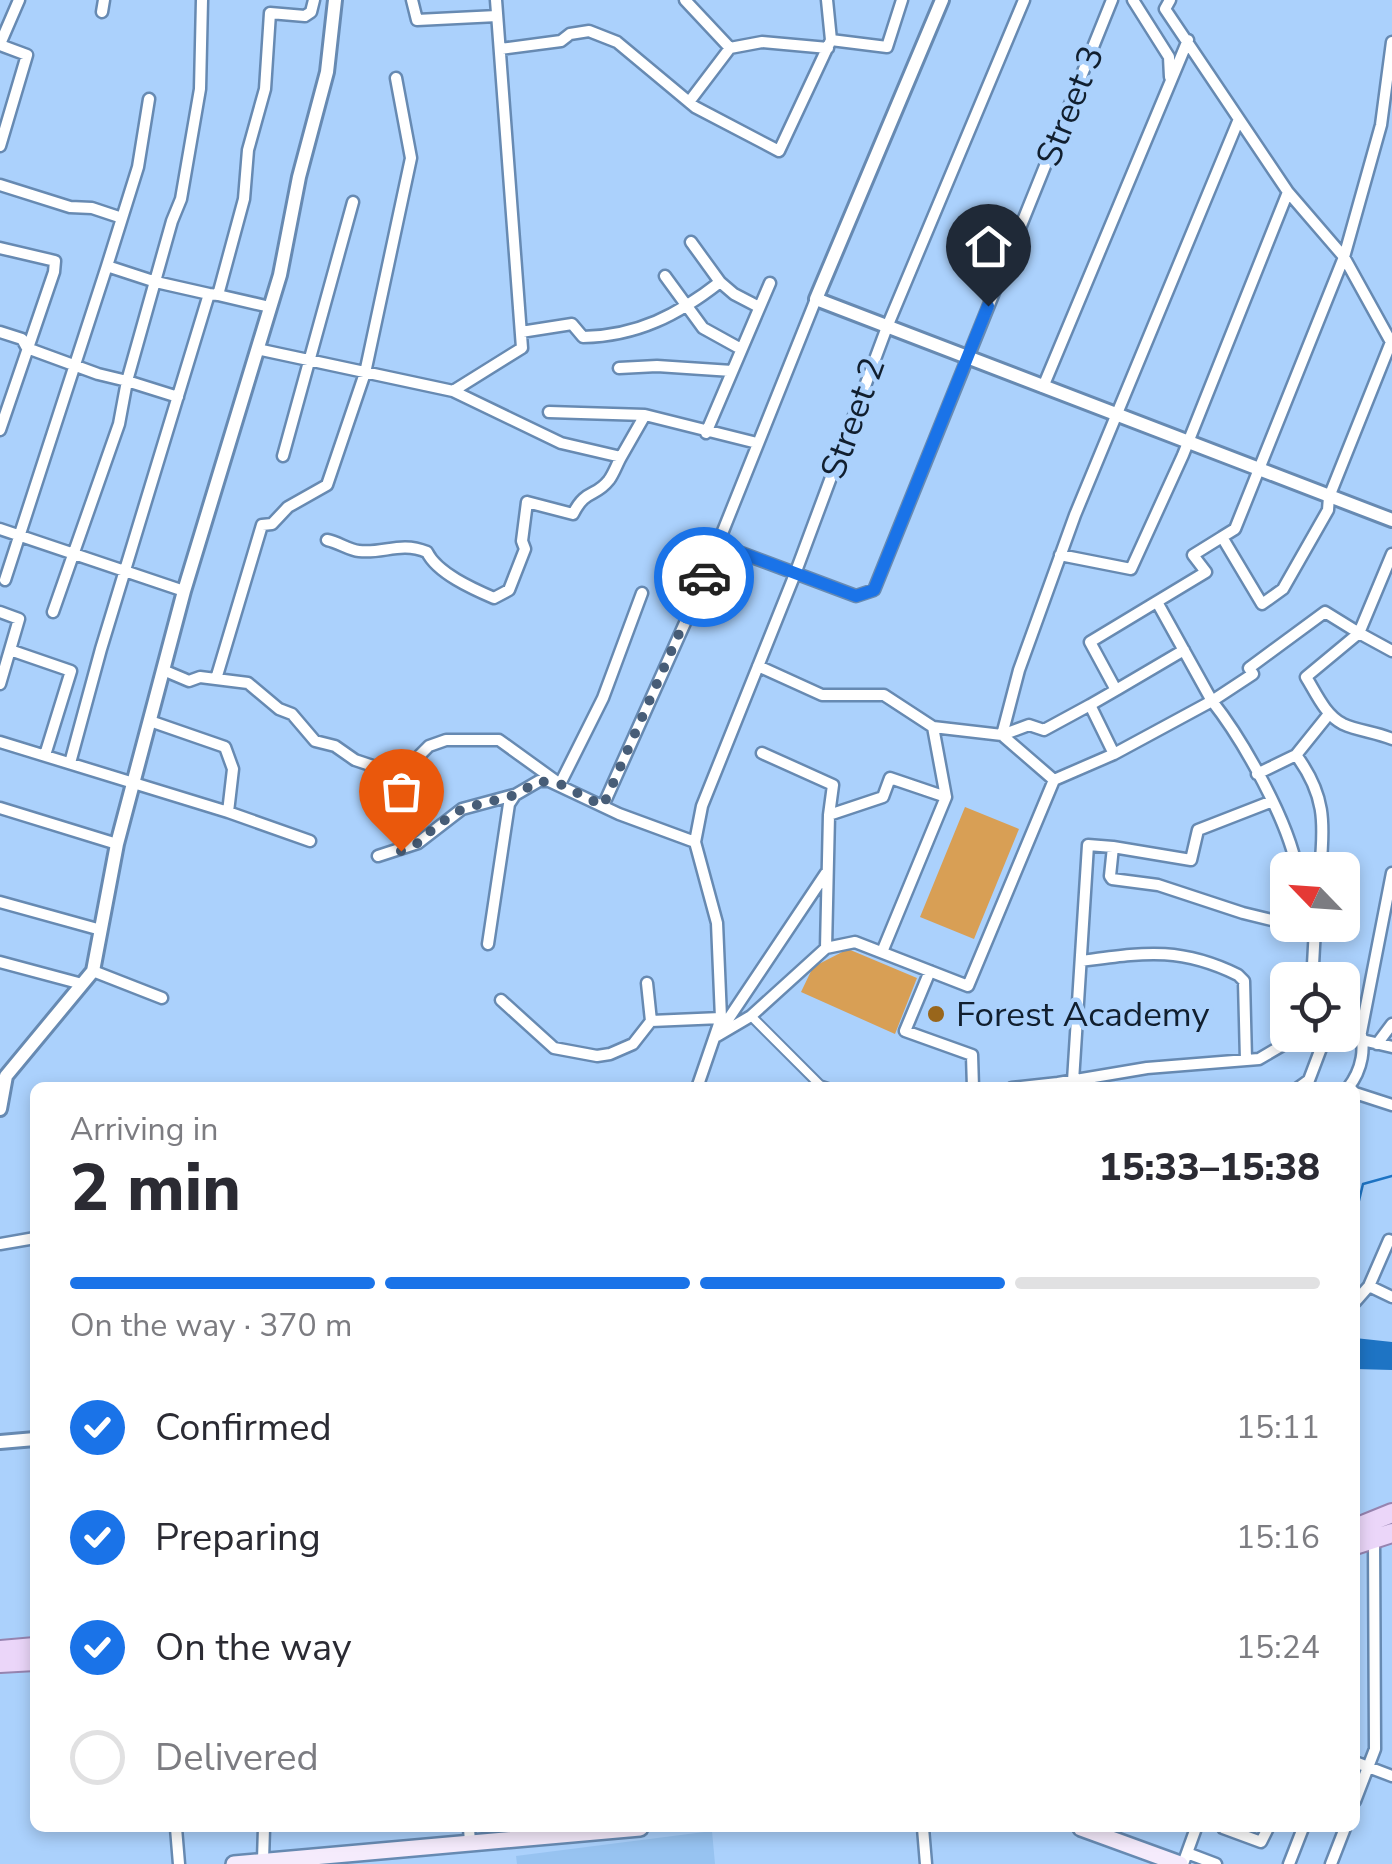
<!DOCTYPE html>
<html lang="en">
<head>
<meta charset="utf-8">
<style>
  :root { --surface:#fff; --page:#f2f2f3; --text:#2b2b33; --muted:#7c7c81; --line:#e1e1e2; --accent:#1a73e8 }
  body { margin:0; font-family:"Nunito Sans",sans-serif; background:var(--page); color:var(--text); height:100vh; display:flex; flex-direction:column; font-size:38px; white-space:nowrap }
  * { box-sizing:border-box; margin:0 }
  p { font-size:32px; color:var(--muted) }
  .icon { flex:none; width:55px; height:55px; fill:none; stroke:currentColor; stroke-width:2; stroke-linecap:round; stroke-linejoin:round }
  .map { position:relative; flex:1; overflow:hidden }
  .side { position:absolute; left:30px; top:1082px; width:1330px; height:750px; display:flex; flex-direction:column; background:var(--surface); border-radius:15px; box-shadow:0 5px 15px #0003 }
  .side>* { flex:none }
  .needle { width:65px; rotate:295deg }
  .tools { position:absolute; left:1270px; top:852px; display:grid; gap:20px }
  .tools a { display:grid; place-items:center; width:90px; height:90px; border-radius:15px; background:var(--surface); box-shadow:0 5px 15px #0003; font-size:50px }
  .pin { position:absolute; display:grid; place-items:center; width:85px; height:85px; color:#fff; margin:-102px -42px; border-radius:50% 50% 50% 0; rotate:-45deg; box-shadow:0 0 10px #0007 }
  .pin .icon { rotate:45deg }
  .courier { position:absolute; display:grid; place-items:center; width:100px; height:100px; margin:-50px; border:8px solid #1a73e8; border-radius:50%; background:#fff; color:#222; box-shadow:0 2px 12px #0007 }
  .summary em { font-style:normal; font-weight:800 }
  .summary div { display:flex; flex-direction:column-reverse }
  .summary { display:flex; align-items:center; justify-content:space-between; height:170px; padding:0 40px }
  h1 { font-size:65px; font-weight:800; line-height:75px }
  .bar { display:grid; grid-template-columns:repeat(4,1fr); gap:15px 10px; align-content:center; height:120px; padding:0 40px }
  .bar i { height:12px; border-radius:8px; background:var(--line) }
  .bar .active { background:var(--accent) }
  .bar p { grid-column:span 4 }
  ol { padding:0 40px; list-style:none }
  li { display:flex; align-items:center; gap:30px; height:110px }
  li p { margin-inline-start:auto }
  li .icon { padding:10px; border-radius:50%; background:var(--accent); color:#fff; stroke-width:4 }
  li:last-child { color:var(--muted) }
  li i { width:55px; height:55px; border:5px solid var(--line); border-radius:50% }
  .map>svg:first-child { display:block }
  .built { fill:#97c3f1 }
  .green { fill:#d89f55 }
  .water { fill:#1e74c4 }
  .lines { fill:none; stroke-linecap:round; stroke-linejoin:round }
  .stream { stroke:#1e74c4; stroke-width:2.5 }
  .pedestrian-casing { stroke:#678ab2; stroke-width:12 }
  .minor-casing { stroke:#678ab2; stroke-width:15 }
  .tertiary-casing { stroke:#678ab2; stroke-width:18 }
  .secondary-casing { stroke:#678ab2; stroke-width:20 }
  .primary-casing { stroke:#9684b0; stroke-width:22 }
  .pedestrian { stroke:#fff; stroke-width:8 }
  .minor { stroke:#fff; stroke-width:10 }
  .tertiary { stroke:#fff; stroke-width:12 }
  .secondary { stroke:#f5ebfc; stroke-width:15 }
  .primary { stroke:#ebd6f9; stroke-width:18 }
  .done { stroke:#475d77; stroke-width:10; stroke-dasharray:0 18 }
  .route { stroke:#1a73e8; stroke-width:12 }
  .poi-dot { fill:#99661b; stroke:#abd1fc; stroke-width:4 }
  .labels { text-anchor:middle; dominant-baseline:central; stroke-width:9; stroke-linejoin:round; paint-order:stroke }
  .street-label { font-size:35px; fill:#111f2f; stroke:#abd1fc }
  .poi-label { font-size:35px; fill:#111f2f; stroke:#abd1fc; text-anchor:start }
</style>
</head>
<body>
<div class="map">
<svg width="1392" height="1864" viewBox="0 0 1392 1864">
  <rect width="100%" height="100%" fill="#abd1fc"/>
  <path class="built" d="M712,1831l3,33h-198l-1,-8z"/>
  <path class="green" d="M965,807l54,22 -45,110 -54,-22z
    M848,949l69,29 -22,56 -94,-42 12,-25z"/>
  <path class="water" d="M1355,1338l37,4v28l-37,-1z"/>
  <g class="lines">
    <path class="stream" d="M1355,1217l8,-33 29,-8"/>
    <g class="pedestrian-casing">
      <path id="pedestrian" d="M751,1016l69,69 9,3"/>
    </g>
    <g class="minor-casing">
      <path id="minor" d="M412,0l5,20 80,-4
        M685,0l45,48 32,-6 66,6
        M1133,0l36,57 1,20
        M102,12l2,-12
        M831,40l56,7 15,-47
        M0,44l19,-44
        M0,45l27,10 -27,91
        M500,49l61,-8 9,-7 19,-3 28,11 78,65 84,44 52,-111 -4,-40
        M689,102l41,-54
        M0,185l70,22 22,1 30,10
        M0,248l55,13 -1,11 -54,158
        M665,276l38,52 38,21
        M720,282l14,12 25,13
        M209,294l9,1 26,-96 4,-49 17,-61 5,-76 35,3 6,-4 3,-12
        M218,295l52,12
        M0,332l22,7 5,9 71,26 29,7 -8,43 -66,188
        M521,332l51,-8 11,13c54,-1 95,-22 137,-55l-29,-40
        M257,349l196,42 108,52 60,14 24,-42 112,28
        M619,368l38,-2 75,5
        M1043,387l145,-347
        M453,391l69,-43 -26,-348
        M178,397l-51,-16 45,-160 9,-22 19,-110 2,-89
        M549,412l96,3
        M706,433l64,-150
        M283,456l70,-254
        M0,529l184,62
        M1222,537l13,-8 109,-272 37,-132 11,-83
        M327,540c11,2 22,10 32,11 25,3 41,-10 68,1 10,21 46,37 67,46l15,-8 16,-41 -3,-8 5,-39 46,12c13,-26 22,-16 36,-34 5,-7 8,-16 12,-23
        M717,544l139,52 18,-6 238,-590
        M1392,554l-33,79 33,18
        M1060,555l71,14 52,-114 105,-263
        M5,580l102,-314
        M1157,602l55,99 41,-27 -4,-6 76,-56 34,21 -53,44c10,16 19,38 37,47 15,7 33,8 49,15
        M0,612l19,7 -19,65
        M10,650l61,21 -26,84
        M758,666l64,29h62l49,32 69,8 52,45
        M163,670l26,11 11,-4 48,6 31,26 13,5 23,27 20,5 20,14 18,6 34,2 22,-22 17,-6h53l61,44 43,-86 39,-105
        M216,679l46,-154 10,-1 16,-17 39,-22 38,-112 46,-215 -15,-80
        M1116,690l68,-40
        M1090,705l26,-15 -26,-48 116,-70 -13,-17 29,-18 40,67 21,-15 45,-79 1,-13 62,-155 -47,-85 -56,-65 -123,-183 5,-9
        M150,721l75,26 8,22 -5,43 82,29
        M933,727l13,70
        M0,742l228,70
        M762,753l71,32 -4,30 54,-18 7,-19 56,19 -64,155
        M1114,754l-24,-49 -46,25 -15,-5 -27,10 17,-65 56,-155 164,-396
        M70,763l31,-114 108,-355 -53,-12 -49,-16 31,-99 11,-68
        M1257,774l39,-19
        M603,806l94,-210 119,-297
        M0,808l117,36
        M695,842l7,-36 93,-232 92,-247 137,-327
        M1113,847l78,13 7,-30 72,-28
        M378,856l40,-13 44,-34 52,-14
        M1320,870c5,-48 5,-76 -24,-115l33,-41
        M826,873l-109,163 34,-20 75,-68 29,-6 113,44 86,-206 60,-26 98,-53c31,39 77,121 85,169
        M0,902l101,28
        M1294,925l21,3 -2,37 -5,15
        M488,944l21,-140 6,-9 24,-14h10l70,33 76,28 22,81 4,95 -24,70
        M826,948l3,-133
        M1081,961c62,-8 98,-15 157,14l6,6 2,79
        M0,962l82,22
        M93,971l69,27
        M930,971l-25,60 67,24 1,33
        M501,1000l53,48 43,8 13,-2 23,-10 18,-23 -4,-38
        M1342,1019l16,7c9,21 4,44 -10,62
        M651,1021l70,-3
        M1361,1032l31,-159
        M1362,1040l30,7
        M1377,1044l15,-20
        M1073,1081l15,-236 25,2 -3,29 2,3 46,6 85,28 45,11
        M1012,1088l46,-5
        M1059,1088l-1,-5 89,-15 112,-9 41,-24
        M1298,1088l11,-8 17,-45
        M1355,1093l37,12
        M0,1244l35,-6
        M1369,1286l20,-46
        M1355,1302l14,-16 23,11
        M1355,1762l37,14
        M1355,1801l20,-52 -1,-208
        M176,1828l3,36
        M469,1828l1,15
        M923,1828l3,36
        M1223,1828l38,14 7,-14
        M1187,1853l29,11
        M263,1860l1,-32
        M1183,1864l13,-36
        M1289,1864l14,-36
        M1331,1864l14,-36"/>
    </g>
    <g class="tertiary-casing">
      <path id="tertiary" d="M942,0l-126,299 576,221
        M0,1109l6,-33 87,-105 24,-127 67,-253 96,-316 19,-98 28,-105 8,-72
        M0,1442l35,-3"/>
    </g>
    <g class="secondary-casing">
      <path id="secondary" d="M1081,1828l99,36
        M234,1864l406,-36"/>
    </g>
    <g class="primary-casing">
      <path id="primary" d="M1355,1528l37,-15
        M1355,1545l37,-12
        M0,1650l35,-3
        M0,1663l35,-2"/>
    </g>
    <use href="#pedestrian" class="pedestrian"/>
    <use href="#minor" class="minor"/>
    <use href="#tertiary" class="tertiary"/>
    <use href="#secondary" class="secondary"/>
    <use href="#primary" class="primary"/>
  </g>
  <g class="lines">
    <path class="done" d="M401,851l17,-8 18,-17 26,-17 53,-14 24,-14 21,3 43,22 101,-229"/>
    <path class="route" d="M704,577l14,-33 138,52 18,-6 114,-284"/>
  </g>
  <circle class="poi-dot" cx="936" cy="1014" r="10"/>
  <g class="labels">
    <g class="street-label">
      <text transform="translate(1070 106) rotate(-68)">Street 3</text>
      <text transform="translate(853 418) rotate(-70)">Street 2</text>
    </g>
    <g class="poi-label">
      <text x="956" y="1014">Forest Academy</text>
    </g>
  </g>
</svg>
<div class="tools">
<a><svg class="needle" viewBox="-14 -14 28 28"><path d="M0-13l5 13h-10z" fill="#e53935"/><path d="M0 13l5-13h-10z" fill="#7c7c81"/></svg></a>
<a><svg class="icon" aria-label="locate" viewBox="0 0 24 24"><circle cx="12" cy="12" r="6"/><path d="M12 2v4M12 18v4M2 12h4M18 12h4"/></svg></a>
</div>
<div class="pin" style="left:401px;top:851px;background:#ea580c"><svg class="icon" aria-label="bag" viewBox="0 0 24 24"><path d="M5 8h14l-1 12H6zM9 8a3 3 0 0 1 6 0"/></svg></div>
<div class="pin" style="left:988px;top:306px;background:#1f2937"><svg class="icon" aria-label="home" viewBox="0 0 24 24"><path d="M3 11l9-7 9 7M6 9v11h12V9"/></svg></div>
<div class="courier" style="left:704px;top:577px"><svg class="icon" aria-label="car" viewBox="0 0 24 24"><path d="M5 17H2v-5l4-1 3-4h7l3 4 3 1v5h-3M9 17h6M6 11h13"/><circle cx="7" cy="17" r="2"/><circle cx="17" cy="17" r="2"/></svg></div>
<section class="side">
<div class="summary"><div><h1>2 min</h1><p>Arriving in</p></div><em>15:33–15:38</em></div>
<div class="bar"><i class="active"></i><i class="active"></i><i class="active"></i><i></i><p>On the way · 370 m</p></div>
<ol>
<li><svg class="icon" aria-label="check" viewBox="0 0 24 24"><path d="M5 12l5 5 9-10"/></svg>Confirmed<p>15:11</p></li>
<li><svg class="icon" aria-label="check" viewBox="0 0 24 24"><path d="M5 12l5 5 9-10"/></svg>Preparing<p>15:16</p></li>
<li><svg class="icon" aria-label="check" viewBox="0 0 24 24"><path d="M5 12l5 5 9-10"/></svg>On the way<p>15:24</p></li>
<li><i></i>Delivered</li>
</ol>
</section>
</div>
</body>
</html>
